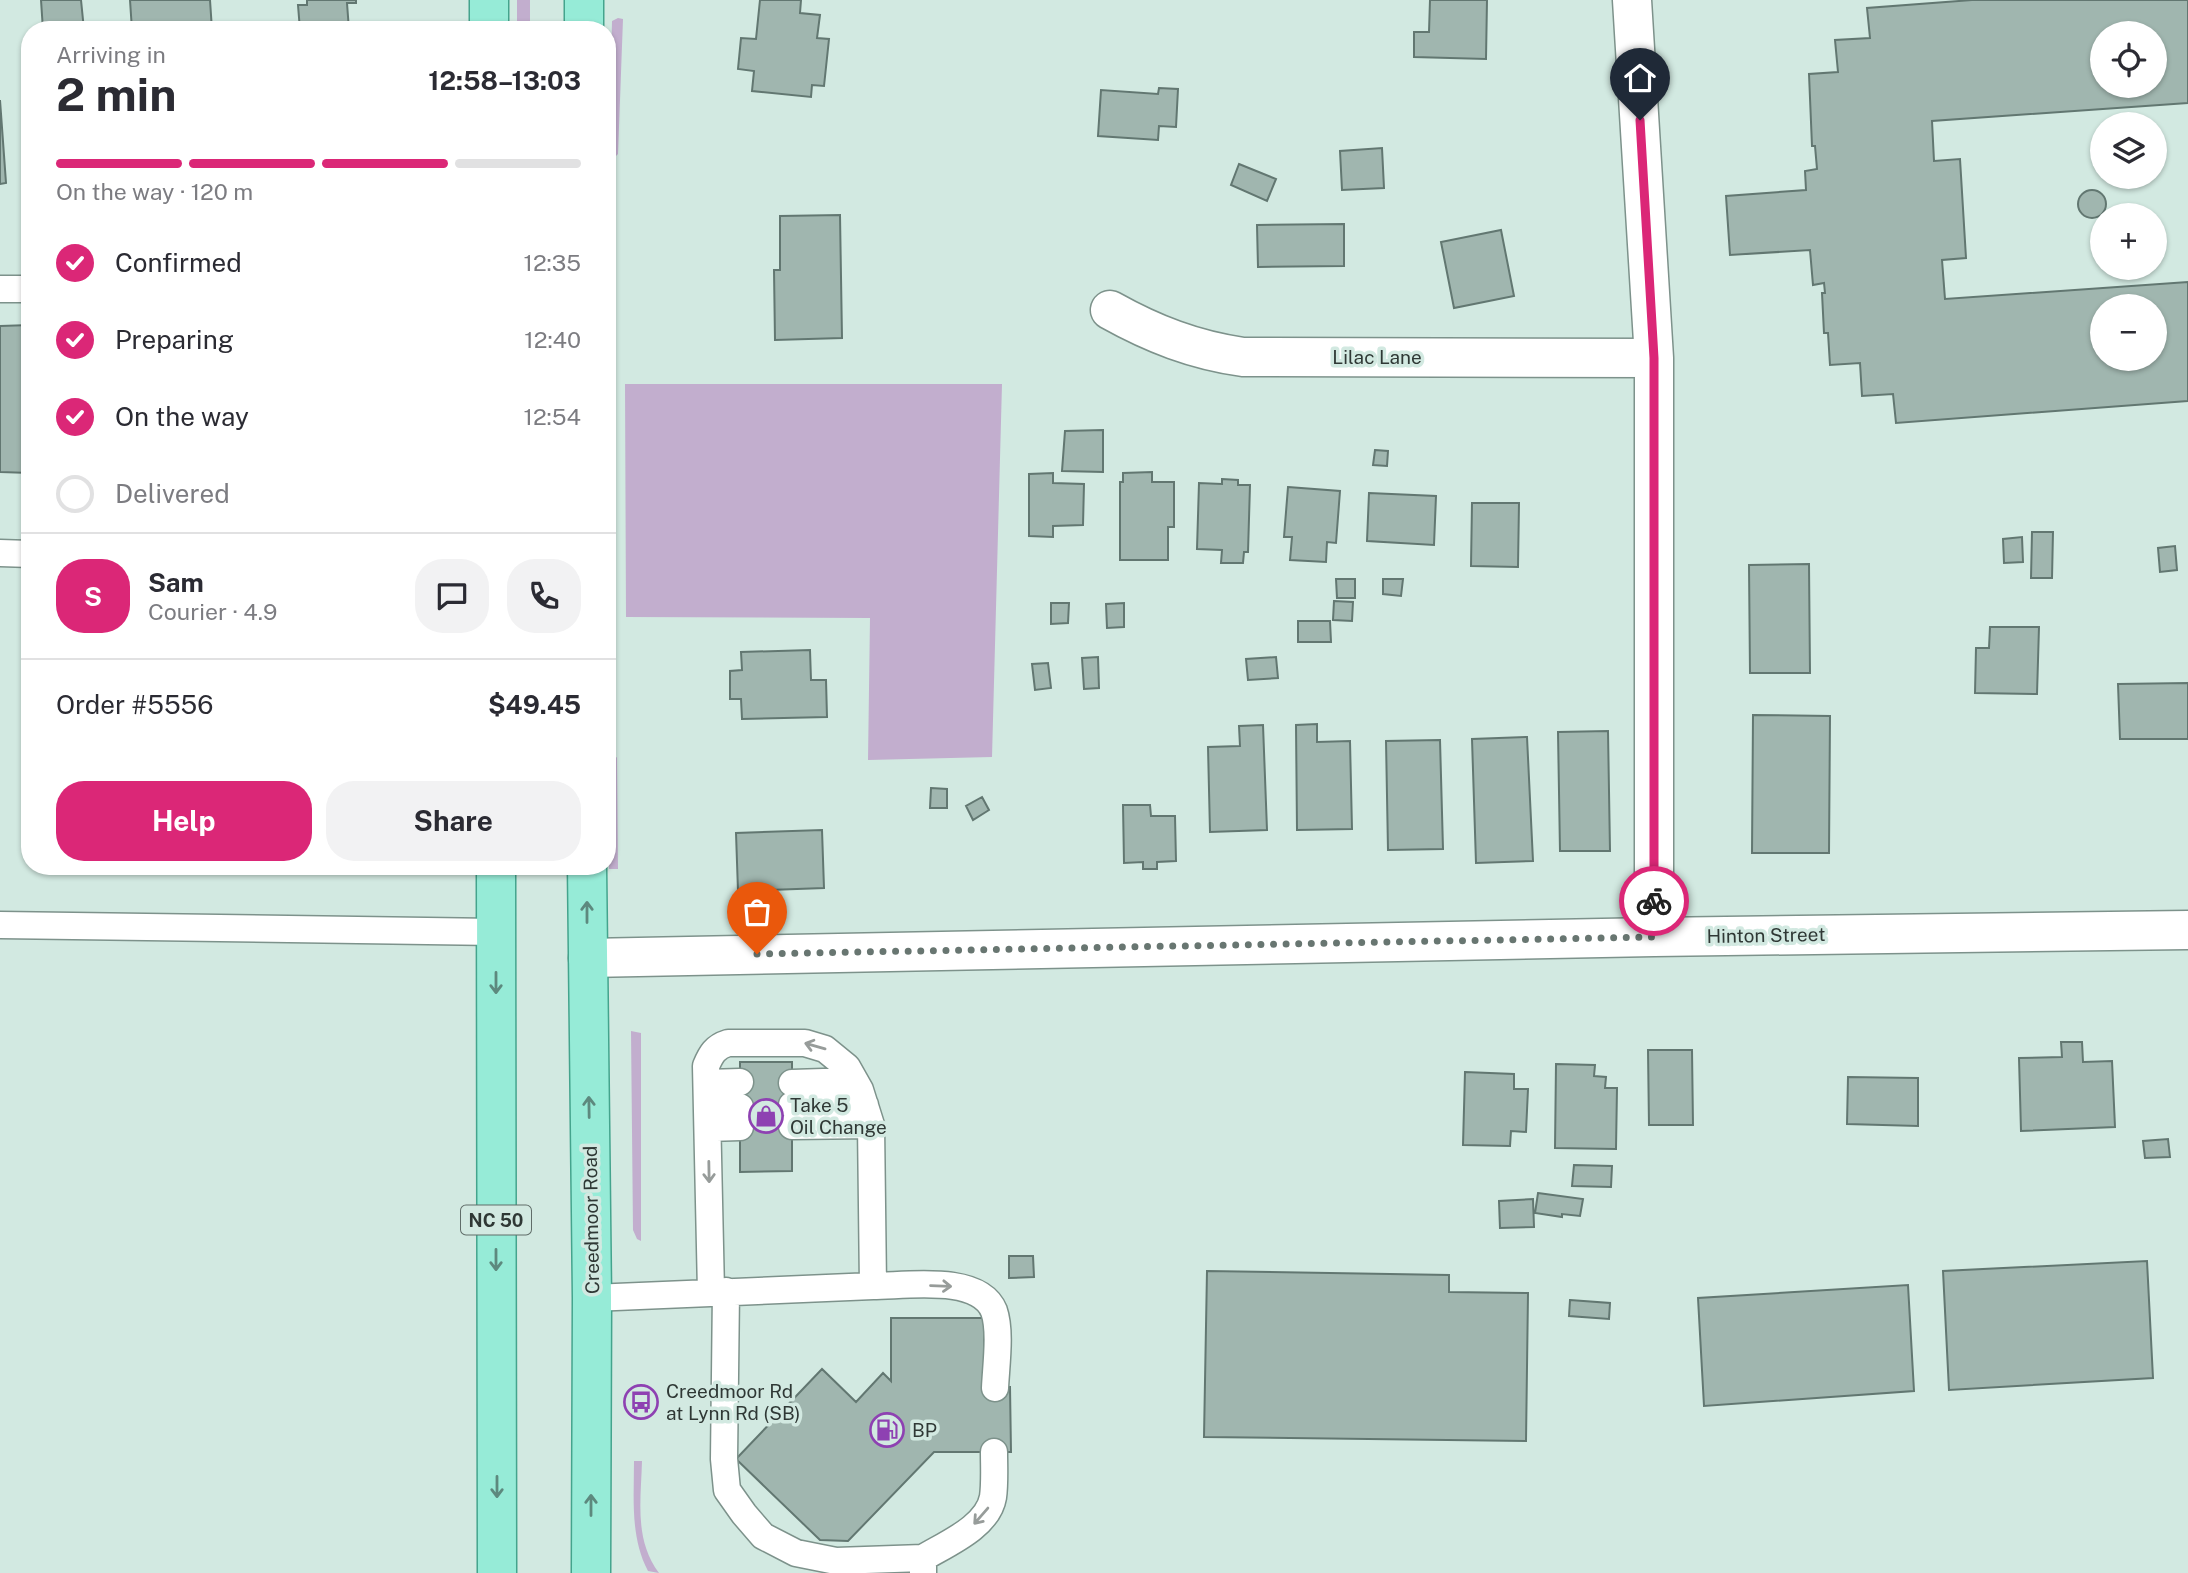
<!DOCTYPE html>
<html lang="en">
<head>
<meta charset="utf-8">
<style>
  :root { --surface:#fff; --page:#f2f2f3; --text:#2b2b33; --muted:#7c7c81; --line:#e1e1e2; --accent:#db2777 }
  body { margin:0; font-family:"Public Sans",sans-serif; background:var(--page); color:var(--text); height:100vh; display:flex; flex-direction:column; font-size:26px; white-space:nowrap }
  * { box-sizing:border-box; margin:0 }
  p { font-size:23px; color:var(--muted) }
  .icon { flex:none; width:38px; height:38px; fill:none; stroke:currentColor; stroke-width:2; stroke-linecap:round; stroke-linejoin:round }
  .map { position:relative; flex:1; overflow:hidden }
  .drawer { position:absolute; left:21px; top:21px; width:595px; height:854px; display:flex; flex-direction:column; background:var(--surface); border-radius:28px; box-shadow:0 2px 5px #0004 }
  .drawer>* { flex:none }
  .buttons { position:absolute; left:2090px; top:21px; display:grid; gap:14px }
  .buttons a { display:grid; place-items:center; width:77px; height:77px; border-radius:50%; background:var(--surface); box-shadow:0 2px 5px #0004; font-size:35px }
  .pin { position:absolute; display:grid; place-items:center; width:60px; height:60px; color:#fff; margin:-72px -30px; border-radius:50% 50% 50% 0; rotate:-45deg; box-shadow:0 0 7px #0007 }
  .pin .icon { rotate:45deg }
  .courier { position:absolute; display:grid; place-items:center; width:70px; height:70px; margin:-35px; border:5px solid #db2777; border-radius:50%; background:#fff; color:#222; box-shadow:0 2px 9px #0007 }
  .overview em { font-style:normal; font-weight:700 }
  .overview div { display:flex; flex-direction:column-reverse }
  .overview { display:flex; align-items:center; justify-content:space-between; height:119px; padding:0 35px }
  h1 { font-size:46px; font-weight:700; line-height:52px }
  .bar { display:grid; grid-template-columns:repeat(4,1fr); gap:10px 7px; align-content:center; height:84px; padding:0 35px }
  .bar i { height:9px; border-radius:5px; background:var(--line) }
  .bar .selected { background:var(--accent) }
  .bar p { grid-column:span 4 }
  .line { display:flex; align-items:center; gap:18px; padding:0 35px; border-top:2px solid var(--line) }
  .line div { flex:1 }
  .round { display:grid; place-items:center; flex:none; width:74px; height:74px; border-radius:28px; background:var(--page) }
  ol { padding:0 35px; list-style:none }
  li { display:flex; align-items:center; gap:21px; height:77px }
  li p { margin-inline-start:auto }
  li .icon { padding:7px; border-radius:50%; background:var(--accent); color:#fff; stroke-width:4 }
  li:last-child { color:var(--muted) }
  li i { width:38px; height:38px; border:4px solid var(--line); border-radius:50% }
  .action { display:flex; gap:14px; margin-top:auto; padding:14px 35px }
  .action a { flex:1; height:80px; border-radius:28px; background:var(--accent); color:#fff; font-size:28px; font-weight:700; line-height:80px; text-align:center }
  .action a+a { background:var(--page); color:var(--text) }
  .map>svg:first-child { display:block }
  .green { fill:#c2aece }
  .building { fill:#a0b6af; stroke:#627771; stroke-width:2; fill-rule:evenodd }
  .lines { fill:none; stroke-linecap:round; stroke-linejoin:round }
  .service-casing { stroke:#7d928b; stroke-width:29 }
  .minor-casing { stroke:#7d928b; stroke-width:41 }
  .primary-casing { stroke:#44a48d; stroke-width:41 }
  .service { stroke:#fff; stroke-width:26 }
  .minor { stroke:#fff; stroke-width:38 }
  .primary { stroke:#96ebd7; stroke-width:38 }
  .oneway { stroke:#5d897e }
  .oneway2 { stroke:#979c9a }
  .done { stroke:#687671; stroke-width:7; stroke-dasharray:0 12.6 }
  .route { stroke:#db2777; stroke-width:9 }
  .labels { text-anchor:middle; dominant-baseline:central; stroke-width:7; stroke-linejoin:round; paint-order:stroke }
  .shield { fill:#d2e9e1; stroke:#606d69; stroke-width:2 }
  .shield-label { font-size:18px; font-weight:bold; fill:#2f3835 }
  .street-label { font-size:19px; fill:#2f3835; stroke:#d2e9e1 }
  .poi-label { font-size:19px; fill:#2f3835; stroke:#d2e9e1; text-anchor:start }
</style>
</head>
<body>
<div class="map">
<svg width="2188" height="1573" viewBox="0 0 2188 1573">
  <rect width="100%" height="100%" fill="#d2e9e1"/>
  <path class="green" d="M517,0h13v30h-13z
    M618,18l5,1 -5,135 -2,2 -7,-6 3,-129z
    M613,191l3,277 -6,1 -2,-274z
    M625,384h377l-10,373 -124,3 2,-142 -244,-1z
    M610,509h6l-1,213 -7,3z
    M617,757l1,112h-9l-1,-106z
    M631,1031l10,2v208l-4,-2 -4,-9z
    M634,1461h8c-1,40 -8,78 17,112l-11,-2c-18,-34 -14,-73 -14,-110z"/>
  <path class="building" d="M41,0h40l3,30h-41z
    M130,0h80l2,30h-80z
    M307,0h49v3h-9l2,27h-49l-2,-25h9z
    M760,0h41l-1,13 20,2 -3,23 12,1 -5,47 -12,-1 -1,12 -59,-6 2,-20 -16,-2 3,-31 15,1z
    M1430,0h57l-1,59 -72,-2v-25h15z
    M1972,0h216v103l-256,18 2,40 26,-2 6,99 -24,2 3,39 243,-17v119l-292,22 -3,-29 -31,2 -2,-33 -30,2 -2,-32h-4l-2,-40h3l-1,-10 -11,2 -3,-35 -80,5 -4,-59 80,-6 -1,-19 12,-2 -2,-23h-3l-3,-72 29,-2 -3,-32 35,-2 -3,-30zM2102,33h52v53h-52zM2102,306h52v53h-52z
    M1159,88l19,1 -2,38 -17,-1 -1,14 -60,-4 3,-46 57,4z
    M0,100l6,83 -6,1z
    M1382,148l2,40 -42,2 -2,-39z
    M1239,164l37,15 -9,22 -36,-16z
    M2078 204a14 14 0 1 1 28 0a14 14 0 1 1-28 0Z
    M840,215l2,123 -67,2 -1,-70h6v-54z
    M1344,224v42l-86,1 -1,-42z
    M1501,230l13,66 -60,12 -13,-66z
    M30,325v148l-30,-1v-146z
    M1103,430v42l-41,-1 3,-40z
    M1375,450l13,1 -1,15 -14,-1z
    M1152,472v10h22v45h-6v33h-48v-78h3v-9z
    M1053,473v10l31,1 -1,41 -30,1v11l-24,-1v-62z
    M1222,479l16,1v5h12l-2,67h-4l-1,11h-22l1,-13 -25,-1 2,-66 23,1z
    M1288,487l52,4 -4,52 -9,-1 -1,20 -36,-2 2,-23h-8z
    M1369,493l67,3 -2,49 -67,-4z
    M1472,503h47l-1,64 -47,-1z
    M2032,532h21l-1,46h-21z
    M2022,537l1,25 -19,1 -1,-24z
    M2175,546l2,24 -17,2 -2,-24z
    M1809,564l1,109h-60l-1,-108z
    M1336,579h19v19h-18z
    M1383,579h20l-2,17 -18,-2z
    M1334,601l19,1 -1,19 -19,-1z
    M1051,603h18l-1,20 -17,1z
    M1124,603v24l-17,1 -1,-24z
    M1298,621h32l1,21h-33z
    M1990,627h49l-2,67 -62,-1 1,-45h13z
    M810,650l1,30h15l1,37 -85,2 -1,-20h-11v-28l12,-1 -1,-18z
    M1098,657l1,31 -15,1 -2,-31z
    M1276,657l2,21 -30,2 -2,-21z
    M1048,663l3,25 -16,2 -3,-26z
    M2188,683v56h-68l-2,-55z
    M1753,715l77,1 -1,137h-77z
    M1317,724v18l33,-1 2,88 -55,1 -1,-105z
    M1263,725l4,105 -57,2 -2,-85 32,-1 -1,-20z
    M1608,731l2,120h-50l-2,-119z
    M1527,737l6,124 -57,2 -4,-124z
    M1440,740l3,109 -55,1 -2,-109z
    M931,788l16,1v19h-17z
    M982,797l7,13 -16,10 -7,-14z
    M1123,805h27l1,11h24l1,45 -19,1v7h-14v-7l-19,1z
    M822,830l2,58 -86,3 -2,-58z
    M2061,1042h21l1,20 29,-1 3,66 -94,4 -2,-73 43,-1z
    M1648,1050h44l1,75h-44z
    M740,1062h52v109l-52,1z
    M1556,1064l39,1 -1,11 12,1 -1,11h12l-1,61 -61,-1z
    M1465,1072l49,2v15h14l-2,43 -15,-1 -1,15 -47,-1z
    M1848,1077l70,1v48l-71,-2z
    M2168,1139l2,18 -25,1 -2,-17z
    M1574,1165l38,1 -1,21 -39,-1z
    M1538,1193l45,6 -3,17 -18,-2v3l-27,-4z
    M1533,1199l1,28 -34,1 -1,-27z
    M1009,1256h24l1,21 -25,1z
    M2147,1261l6,117 -204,12 -6,-119z
    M1207,1271l242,4v17l79,1 -2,148 -322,-4z
    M1908,1285l6,106 -210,15 -6,-108z
    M1570,1300l40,3 -1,16 -40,-3z
    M891,1318h93v69h26l1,65h-77l-86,89 -28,-1 -84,-81 86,-90 34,33 27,-29 8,8z"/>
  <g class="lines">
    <g class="service-casing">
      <path id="service" d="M0,289h30
        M0,553l30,1
        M0,925l496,7
        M707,1083l33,-1
        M792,1083l63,-2
        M792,1105h73
        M708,1107h32
        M792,1126l79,-1
        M708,1128l32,-1
        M873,1286c33,0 106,-12 121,25 7,20 2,55 1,77
        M726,1291l-2,168 3,31 17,24 19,22 33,17 40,8 87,-3v15
        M592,1298l281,-12 -2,-161 -11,-35 -13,-23 -22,-18 -20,-6h-77c-13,4 -17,11 -22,23l5,226
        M923,1558c23,-14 65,-31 70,-61 2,-14 1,-30 1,-45"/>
    </g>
    <g class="minor-casing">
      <path id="minor" d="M1632,0l22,358v579
        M1110,310c43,24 84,40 133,47l411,1
        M588,958l1066,-21 534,-7"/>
    </g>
    <g class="primary-casing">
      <path id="primary" d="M489,0v30
        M584,0v30
        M496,866l1,707
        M587,866l5,432 -1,275"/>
    </g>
    <use href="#service" class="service"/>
    <use href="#minor" class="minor"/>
    <use href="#primary" class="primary"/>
  </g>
  <defs><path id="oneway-shaft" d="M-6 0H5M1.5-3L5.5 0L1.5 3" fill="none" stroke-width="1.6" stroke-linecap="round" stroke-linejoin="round" transform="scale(1.75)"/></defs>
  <g class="oneway">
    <use href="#oneway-shaft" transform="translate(587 912) rotate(-90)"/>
    <use href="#oneway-shaft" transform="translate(496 983) rotate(90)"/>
    <use href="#oneway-shaft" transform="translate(589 1107) rotate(-91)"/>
    <use href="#oneway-shaft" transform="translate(496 1260) rotate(90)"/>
    <use href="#oneway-shaft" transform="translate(497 1487) rotate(90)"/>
    <use href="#oneway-shaft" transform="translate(591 1505) rotate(-90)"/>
  </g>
  <g class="oneway2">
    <use href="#oneway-shaft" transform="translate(815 1046) rotate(-164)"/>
    <use href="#oneway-shaft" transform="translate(709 1172) rotate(89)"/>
    <use href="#oneway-shaft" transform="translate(941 1286) rotate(2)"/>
    <use href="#oneway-shaft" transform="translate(981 1516) rotate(131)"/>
  </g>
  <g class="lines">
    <path class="done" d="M757,954l897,-17v-36"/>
    <path class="route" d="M1640,120l14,238v543"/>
  </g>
  <defs>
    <g id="shop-ring" transform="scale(1.75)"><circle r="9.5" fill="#d2e9e1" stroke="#8e41b2" stroke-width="1.5"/><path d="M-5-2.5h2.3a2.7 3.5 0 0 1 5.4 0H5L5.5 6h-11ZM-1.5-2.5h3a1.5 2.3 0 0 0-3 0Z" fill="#8e41b2"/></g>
    <g id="bus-ring" transform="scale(1.75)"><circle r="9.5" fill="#d2e9e1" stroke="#8e41b2" stroke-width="1.5"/><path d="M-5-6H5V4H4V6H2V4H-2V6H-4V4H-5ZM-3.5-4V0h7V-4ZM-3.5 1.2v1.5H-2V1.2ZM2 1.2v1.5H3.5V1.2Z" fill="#8e41b2"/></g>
    <g id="fuel-ring" transform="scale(1.75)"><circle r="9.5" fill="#d2e9e1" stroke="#8e41b2" stroke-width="1.5"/><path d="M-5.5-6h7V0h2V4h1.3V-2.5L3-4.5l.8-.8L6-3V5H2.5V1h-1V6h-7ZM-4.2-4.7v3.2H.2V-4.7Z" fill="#8e41b2"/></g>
  </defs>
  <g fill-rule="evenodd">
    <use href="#shop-ring" x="766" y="1116"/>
    <use href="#bus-ring" x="641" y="1402"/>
    <use href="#fuel-ring" x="887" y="1430"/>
  </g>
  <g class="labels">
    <rect class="shield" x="461" y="1205.5" width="70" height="29" rx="5"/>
    <g class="shield-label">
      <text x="496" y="1220">NC 50</text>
    </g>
    <g class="street-label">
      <text x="1377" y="357">Lilac Lane</text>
      <text transform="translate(1766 935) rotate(-1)">Hinton Street</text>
      <text transform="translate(591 1220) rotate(-91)">Creedmoor Road</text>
    </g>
    <g class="poi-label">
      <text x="790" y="1105">Take 5<tspan x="790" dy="22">Oil Change</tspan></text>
      <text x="666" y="1391">Creedmoor Rd<tspan x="666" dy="22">at Lynn Rd (SB)</tspan></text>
      <text x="912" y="1430">BP</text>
    </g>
  </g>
</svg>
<div class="buttons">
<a><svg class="icon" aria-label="locate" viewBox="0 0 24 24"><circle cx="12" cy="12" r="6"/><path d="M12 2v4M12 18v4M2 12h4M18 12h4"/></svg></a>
<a><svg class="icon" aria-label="layers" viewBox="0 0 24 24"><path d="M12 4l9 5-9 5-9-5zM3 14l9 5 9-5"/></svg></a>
<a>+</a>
<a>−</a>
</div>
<div class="pin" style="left:757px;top:954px;background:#ea580c"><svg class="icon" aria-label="bag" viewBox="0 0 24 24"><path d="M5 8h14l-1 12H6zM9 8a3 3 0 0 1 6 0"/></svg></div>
<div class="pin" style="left:1640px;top:120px;background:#1f2937"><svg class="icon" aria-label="home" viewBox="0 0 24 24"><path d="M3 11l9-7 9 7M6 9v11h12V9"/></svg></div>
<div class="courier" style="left:1654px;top:901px"><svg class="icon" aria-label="bike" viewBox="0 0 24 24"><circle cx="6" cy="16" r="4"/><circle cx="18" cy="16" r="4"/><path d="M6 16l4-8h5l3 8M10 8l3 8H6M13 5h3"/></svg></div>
<section class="drawer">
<div class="overview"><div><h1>2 min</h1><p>Arriving in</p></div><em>12:58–13:03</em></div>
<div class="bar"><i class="selected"></i><i class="selected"></i><i class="selected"></i><i></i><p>On the way · 120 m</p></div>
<ol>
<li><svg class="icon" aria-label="check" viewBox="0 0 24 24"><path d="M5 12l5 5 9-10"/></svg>Confirmed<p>12:35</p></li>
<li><svg class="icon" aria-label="check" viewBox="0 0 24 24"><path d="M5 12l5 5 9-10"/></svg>Preparing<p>12:40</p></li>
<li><svg class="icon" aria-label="check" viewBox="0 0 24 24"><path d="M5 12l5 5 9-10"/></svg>On the way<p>12:54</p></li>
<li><i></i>Delivered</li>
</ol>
<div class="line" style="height:126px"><b class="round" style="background:var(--accent);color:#fff">S</b><div><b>Sam</b><p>Courier · 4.9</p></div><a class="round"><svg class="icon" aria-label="chat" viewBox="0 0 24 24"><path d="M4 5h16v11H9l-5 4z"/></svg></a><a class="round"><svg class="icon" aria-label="phone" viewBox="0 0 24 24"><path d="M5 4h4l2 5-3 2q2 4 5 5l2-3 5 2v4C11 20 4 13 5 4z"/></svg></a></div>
<div class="line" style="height:91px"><div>Order #5556</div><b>$49.45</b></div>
<div class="action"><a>Help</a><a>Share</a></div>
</section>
</div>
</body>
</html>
